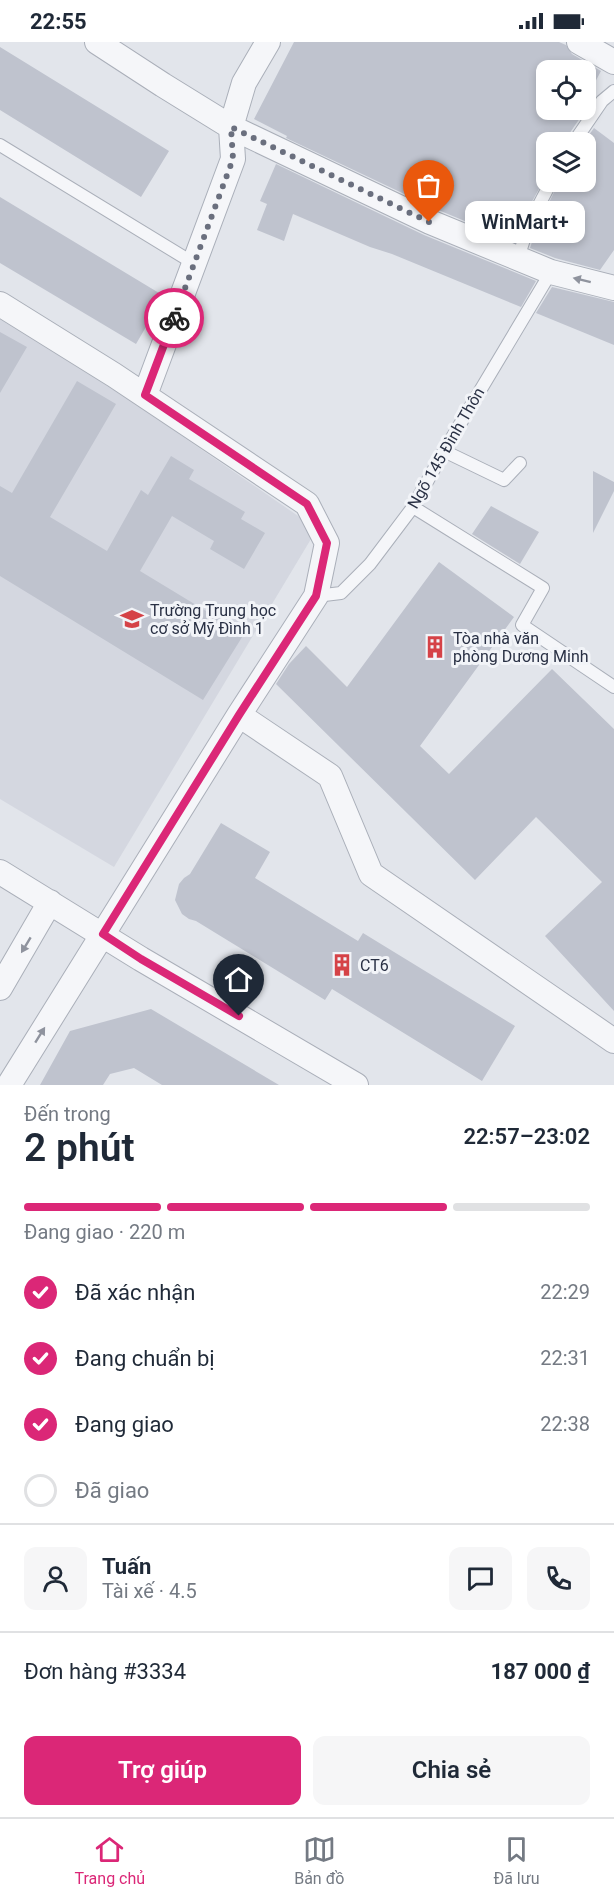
<!DOCTYPE html>
<html lang="vi">
<head>
<meta charset="utf-8">
<style>
  :root { --surface:#fff; --page:#f6f6f7; --text:#1f2937; --muted:#747a83; --line:#e0e1e3; --accent:#db2777 }
  body { margin:0; font-family:Roboto,sans-serif; background:var(--page); color:var(--text); height:100vh; display:flex; flex-direction:column; font-size:22px; white-space:nowrap }
  * { box-sizing:border-box; margin:0 }
  p { font-size:20px; color:var(--muted) }
  .icon { flex:none; width:33px; height:33px; fill:none; stroke:currentColor; stroke-width:2; stroke-linecap:round; stroke-linejoin:round }
  .map { position:relative; height:1043px; overflow:hidden }
  .details { display:flex; flex-direction:column; background:var(--surface); flex:1 }
  .details>* { flex:none }
  .buttons { position:absolute; left:536px; top:18px; display:grid; gap:12px }
  .buttons a { display:grid; place-items:center; width:60px; height:60px; border-radius:12px; background:var(--surface); box-shadow:0 3px 9px #0003; font-size:30px }
  .pin { position:absolute; display:grid; place-items:center; width:51px; height:51px; color:#fff; margin:-62px -26px; border-radius:50% 50% 50% 0; rotate:-45deg; box-shadow:0 0 6px #0007 }
  .pin .icon { rotate:45deg }
  .courier { position:absolute; display:grid; place-items:center; width:60px; height:60px; margin:-30px; border:4px solid #db2777; border-radius:50%; background:#fff; color:#222; box-shadow:0 2px 8px #0007 }
  .bubble { position:absolute; height:42px; border-radius:12px; background:var(--surface); box-shadow:0 3px 9px #0003; font-size:20px; font-weight:600; line-height:42px; text-align:center }
  .head em { font-style:normal; font-weight:600 }
  .head div { display:flex; flex-direction:column-reverse }
  .head { display:flex; align-items:center; justify-content:space-between; height:102px; padding:0 24px }
  h1 { font-size:39px; font-weight:600; line-height:45px }
  .bar { display:grid; grid-template-columns:repeat(4,1fr); gap:9px 6px; align-content:center; height:72px; padding:0 24px }
  .bar i { height:8px; border-radius:4px; background:var(--line) }
  .bar .active { background:var(--accent) }
  .bar p { grid-column:span 4 }
  .line { display:flex; align-items:center; gap:15px; padding:0 24px; border-top:2px solid var(--line) }
  .line div { flex:1 }
  .round { display:grid; place-items:center; flex:none; width:63px; height:63px; border-radius:12px; background:var(--page) }
  ol { padding:0 24px; list-style:none }
  li { display:flex; align-items:center; gap:18px; height:66px }
  li p { margin-inline-start:auto }
  li .icon { padding:6px; border-radius:50%; background:var(--accent); color:#fff; stroke-width:4 }
  li:last-child { color:var(--muted) }
  li i { width:33px; height:33px; border:3px solid var(--line); border-radius:50% }
  .action { display:flex; gap:12px; margin-top:auto; padding:12px 24px }
  .action a { flex:1; height:69px; border-radius:12px; background:var(--accent); color:#fff; font-size:24px; font-weight:600; line-height:69px; text-align:center }
  .action a+a { background:var(--page); color:var(--text) }
  .status { display:flex; justify-content:space-between; align-items:center; height:42px; padding:0 30px; background:var(--surface); direction:ltr }
  .status svg { height:16px; fill:currentColor }
  .dock { display:flex; justify-content:space-around; align-items:center; height:84px; border-top:2px solid var(--line); background:var(--surface); font-size:16px; color:var(--muted) }
  .dock a { display:grid; justify-items:center; gap:3px }
  .dock .active { color:var(--accent) }
  .map>svg:first-child { display:block }
  .built { fill:#d4d7e0 }
  .building { fill:#bfc3ce }
  .lines { fill:none; stroke-linecap:round; stroke-linejoin:round }
  .service-casing { stroke:#aaafb9; stroke-width:14 }
  .minor-casing { stroke:#aaafb9; stroke-width:26 }
  .service { stroke:#f5f6f9; stroke-width:12 }
  .minor { stroke:#f5f6f9; stroke-width:24 }
  .oneway { fill:#8f939e }
  .done { stroke:#6a6f7e; stroke-width:6; stroke-dasharray:0 10.8 }
  .route { stroke:#db2777; stroke-width:8 }
  .labels { text-anchor:middle; dominant-baseline:central; stroke-width:6; stroke-linejoin:round; paint-order:stroke }
  .street-label { font-size:16px; fill:#293044; stroke:#f2f4f8 }
  .poi-label { font-size:16px; fill:#293044; stroke:#f2f4f8; text-anchor:start }
</style>
</head>
<body>
<div class="status"><b>22:55</b><svg viewBox="0 0 49 12"><path d="M0 12V9h3v3zM5 12V6h3v6zM10 12V3h3v9zM15 12V0h3v12zM26 1h20v11H26zM47 4h2v5h-2z"/></svg></div>
<div class="map">
<svg width="614" height="1043" viewBox="0 0 614 1043">
  <rect width="100%" height="100%" fill="#e2e5eb"/>
  <path class="built" d="M0,275l134,86 183,126 -203,338 -114,-68z"/>
  <path class="building" d="M294,0h265l7,3 6,9 29,17 -16,30v-31h-39v40h35l-4,6 3,2 -13,19 -1,5h-20v34l-24,44 -7,22 -79,-33 -150,-71 1,-2 -33,-17z
    M0,5l169,104 -28,46 -141,-87z
    M594,86l20,15v107l-14,20 -45,-12 -25,-10 7,-21 22,-45h26v-40h-1z
    M276,122l148,71 112,46 -15,26 -129,-53 -22,-7 -77,-33 -9,27 -27,-11 10,-26 -7,-3z
    M0,155l164,99 -28,48 -136,-81z
    M552,245l62,15v43l-78,-32z
    M0,290l27,15 -27,46z
    M77,339l39,23 -66,113 57,34 34,-61 7,5 23,-39 23,14 -5,9 56,33 -4,7 24,14 -21,36 -34,-20 4,-8 -42,-25 -32,55 104,63 -41,66 -203,-124v-90l12,7z
    M593,429l21,11v9l-21,42z
    M491,464l48,26 -19,32 -48,-30z
    M439,520l75,55 -94,129 29,28 103,-105 62,60v282l-69,-75 57,-54 -66,-65 -61,63 -199,-196 13,-20 17,-18 41,41z
    M221,781l49,29 -15,26 103,63 5,-8 152,93 -33,55 -150,-92 -7,11 -129,-79 -7,-2 -7,-5 -7,-14 4,-16 5,-6 6,-4z
    M151,967l128,76h-117l-28,-17 -24,6 -7,11h-63l30,-54z"/>
  <g class="lines">
    <g class="service-casing">
      <path id="service" d="M574,100l28,-41 12,-10
        M0,103l195,119
        M518,216l11,-34 22,-42
        M444,409l60,29 16,-17
        M413,465l130,81 -21,37 92,62
        M316,554l25,-3 29,-29 43,-57 31,-56 107,-179"/>
    </g>
    <g class="minor-casing">
      <path id="minor" d="M97,0l66,43 68,42 199,95 121,50 63,16
        M579,0l35,20
        M0,262l114,71 193,129 20,39 -11,53 -77,119 -230,370
        M145,353l88,-236 -2,-32 13,-44 24,-41
        M239,673l91,61 41,98 243,167
        M0,830l141,87 215,126
        M0,946l50,-86"/>
    </g>
    <use href="#service" class="service"/>
    <use href="#minor" class="minor"/>
  </g>
  <defs><path id="oneway-solid" d="M-6-.8H1V-3.2L6.5 0L1 3.2V.8H-6Z" transform="scale(1.5)"/></defs>
  <g class="oneway">
    <use href="#oneway-solid" transform="translate(582 238) rotate(-166)"/>
    <use href="#oneway-solid" transform="translate(26 903) rotate(121)"/>
    <use href="#oneway-solid" transform="translate(40 993) rotate(-58)"/>
  </g>
  <g class="lines">
    <path class="done" d="M174,276l59,-159 -2,-32 198,95"/>
    <path class="route" d="M174,276l-29,77 162,109 20,39 -11,53 -77,119 -136,219 38,25 98,57"/>
  </g>
  <defs>
    <g id="school-bare" transform="scale(1.8)"><path d="M0-5L7-2L0 1L-7-2ZM-4 1L0 2.5L4 1V4Q0 6-4 4Z" fill="#d54247" stroke="#f2f4f8" stroke-width="2.5" paint-order="stroke"/></g>
    <g id="building-bare" transform="scale(1.8)"><path d="M-4-6H4V6H1V3H-1V6H-4ZM-2.5-4.3h1.7v1.8h-1.7ZM.8-4.3h1.7v1.8H.8ZM-2.5-1h1.7V.8h-1.7ZM.8-1h1.7V.8H.8Z" fill="#d54247" stroke="#f2f4f8" stroke-width="2.5" paint-order="stroke"/></g>
  </defs>
  <g fill-rule="evenodd">
    <use href="#school-bare" x="132" y="577"/>
    <use href="#building-bare" x="435" y="605"/>
    <use href="#building-bare" x="342" y="923"/>
  </g>
  <g class="labels">
    <g class="street-label">
      <text transform="translate(446 406) rotate(-60)">Ngõ 145 Đình Thôn</text>
    </g>
    <g class="poi-label">
      <text x="150" y="568">Trường Trung học<tspan x="150" dy="18">cơ sở Mỹ Đình 1</tspan></text>
      <text x="453" y="596">Tòa nhà văn<tspan x="453" dy="18">phòng Dương Minh</tspan></text>
      <text x="360" y="923">CT6</text>
    </g>
  </g>
</svg>
<div class="buttons">
<a><svg class="icon" aria-label="locate" viewBox="0 0 24 24"><circle cx="12" cy="12" r="6"/><path d="M12 2v4M12 18v4M2 12h4M18 12h4"/></svg></a>
<a><svg class="icon" aria-label="layers" viewBox="0 0 24 24"><path d="M12 4l9 5-9 5-9-5zM3 14l9 5 9-5"/></svg></a>
</div>
<div class="pin" style="left:429px;top:180px;background:#ea580c"><svg class="icon" aria-label="bag" viewBox="0 0 24 24"><path d="M5 8h14l-1 12H6zM9 8a3 3 0 0 1 6 0"/></svg></div>
<div class="pin" style="left:239px;top:974px;background:#1f2937"><svg class="icon" aria-label="home" viewBox="0 0 24 24"><path d="M3 11l9-7 9 7M6 9v11h12V9"/></svg></div>
<div class="courier" style="left:174px;top:276px"><svg class="icon" aria-label="bike" viewBox="0 0 24 24"><circle cx="6" cy="16" r="4"/><circle cx="18" cy="16" r="4"/><path d="M6 16l4-8h5l3 8M10 8l3 8H6M13 5h3"/></svg></div>
<div class="bubble" style="left:465px;top:159px;width:120px">WinMart+</div>
</div>
<section class="details">
<div class="head"><div><h1>2 phút</h1><p>Đến trong</p></div><em>22:57–23:02</em></div>
<div class="bar"><i class="active"></i><i class="active"></i><i class="active"></i><i></i><p>Đang giao · 220 m</p></div>
<ol>
<li><svg class="icon" aria-label="check" viewBox="0 0 24 24"><path d="M5 12l5 5 9-10"/></svg>Đã xác nhận<p>22:29</p></li>
<li><svg class="icon" aria-label="check" viewBox="0 0 24 24"><path d="M5 12l5 5 9-10"/></svg>Đang chuẩn bị<p>22:31</p></li>
<li><svg class="icon" aria-label="check" viewBox="0 0 24 24"><path d="M5 12l5 5 9-10"/></svg>Đang giao<p>22:38</p></li>
<li><i></i>Đã giao</li>
</ol>
<div class="line" style="height:108px"><a class="round"><svg class="icon" aria-label="person" viewBox="0 0 24 24"><circle cx="12" cy="8" r="4"/><path d="M4 21q1-7 8-7t8 7"/></svg></a><div><b>Tuấn</b><p>Tài xế · 4.5</p></div><a class="round"><svg class="icon" aria-label="chat" viewBox="0 0 24 24"><path d="M4 5h16v11H9l-5 4z"/></svg></a><a class="round"><svg class="icon" aria-label="phone" viewBox="0 0 24 24"><path d="M5 4h4l2 5-3 2q2 4 5 5l2-3 5 2v4C11 20 4 13 5 4z"/></svg></a></div>
<div class="line" style="height:78px"><div>Đơn hàng #3334</div><b>187 000 ₫</b></div>
<div class="action"><a>Trợ giúp</a><a>Chia sẻ</a></div>
</section>
<nav class="dock">
<a class="active"><svg class="icon" aria-label="home" viewBox="0 0 24 24"><path d="M3 11l9-7 9 7M6 9v11h12V9"/></svg>Trang chủ</a>
<a><svg class="icon" aria-label="map" viewBox="0 0 24 24"><path d="M3 6l6-2 6 2 6-2v14l-6 2-6-2-6 2zM9 4v14M15 6v14"/></svg>Bản đồ</a>
<a><svg class="icon" aria-label="saved" viewBox="0 0 24 24"><path d="M7 4h10v16l-5-4-5 4z"/></svg>Đã lưu</a>
</nav>
</body>
</html>
